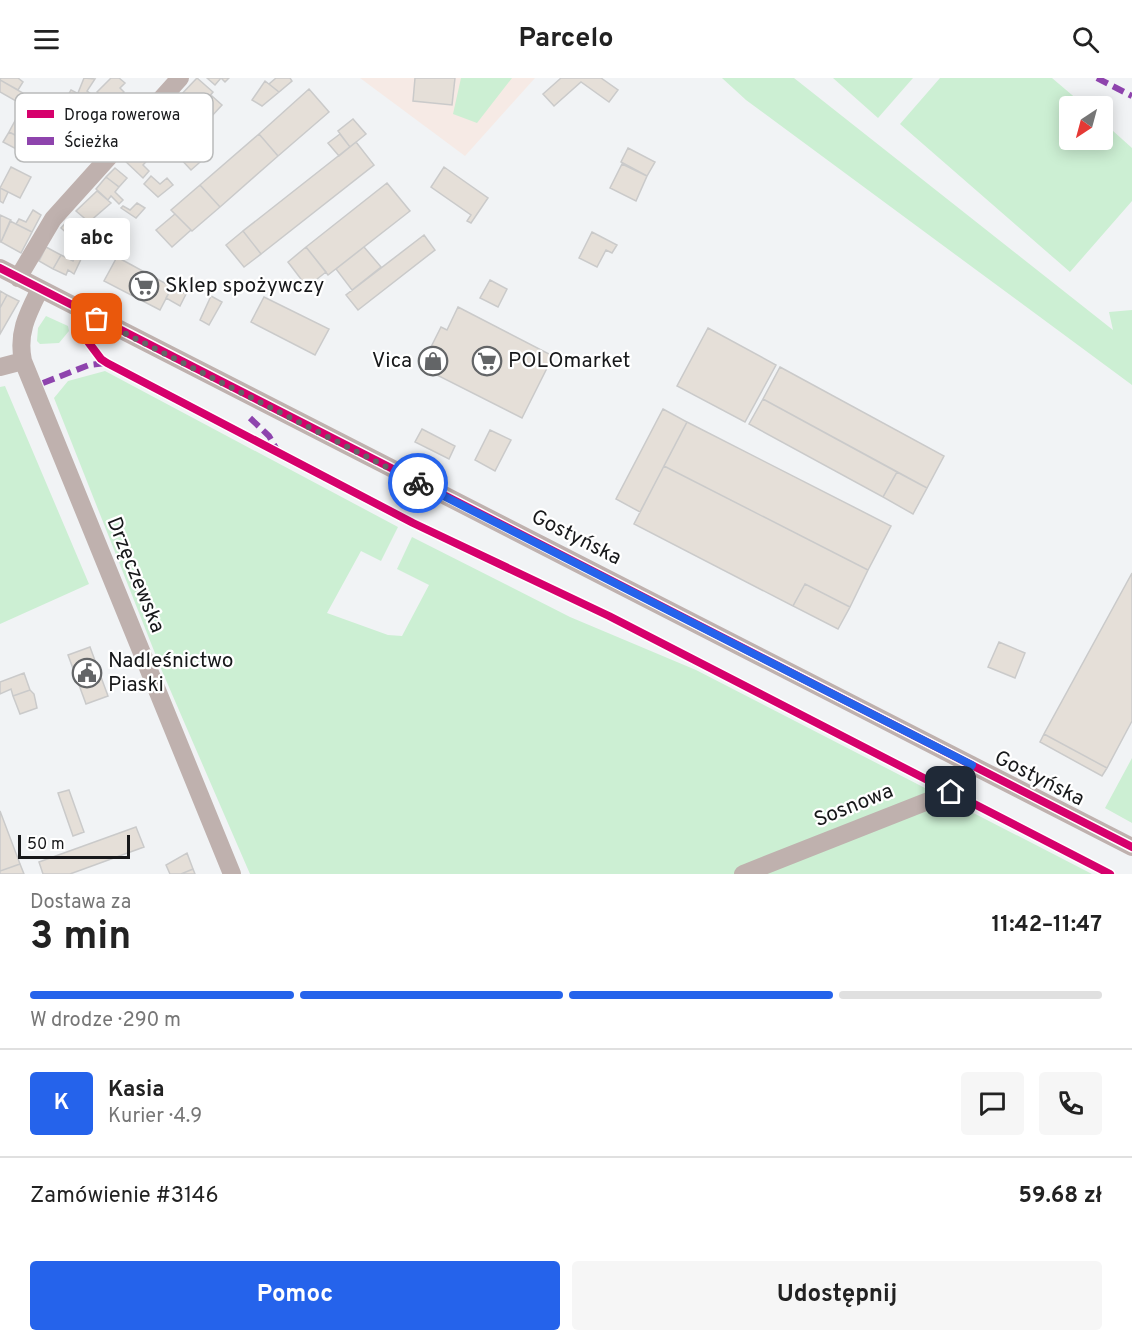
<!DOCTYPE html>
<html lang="pl">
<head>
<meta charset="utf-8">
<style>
  :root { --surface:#fff; --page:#f6f6f6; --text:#222; --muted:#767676; --line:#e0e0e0; --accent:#2563eb }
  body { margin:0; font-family:Overpass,sans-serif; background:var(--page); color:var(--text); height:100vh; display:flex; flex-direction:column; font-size:22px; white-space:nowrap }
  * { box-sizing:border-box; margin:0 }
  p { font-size:20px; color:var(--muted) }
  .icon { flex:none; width:33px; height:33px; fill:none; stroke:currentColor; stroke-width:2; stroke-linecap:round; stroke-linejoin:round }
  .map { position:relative; height:796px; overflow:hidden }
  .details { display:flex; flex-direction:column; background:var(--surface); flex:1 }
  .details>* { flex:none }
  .needle { width:39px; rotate:216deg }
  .tools { position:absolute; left:1059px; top:18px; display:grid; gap:12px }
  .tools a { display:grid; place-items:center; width:54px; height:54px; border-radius:6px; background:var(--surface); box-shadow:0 3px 15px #0003; font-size:30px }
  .scale { position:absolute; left:18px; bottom:15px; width:112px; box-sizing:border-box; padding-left:6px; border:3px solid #17181a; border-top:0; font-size:16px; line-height:21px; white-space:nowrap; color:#17181a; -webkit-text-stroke:4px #fff; paint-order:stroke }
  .pin { position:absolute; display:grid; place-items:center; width:51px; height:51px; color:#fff; margin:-26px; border-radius:12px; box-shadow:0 3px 9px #0006 }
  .courier { position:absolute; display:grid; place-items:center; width:60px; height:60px; margin:-30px; border:4px solid #2563eb; border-radius:50%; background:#fff; color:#222; box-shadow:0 2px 8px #0007 }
  .bubble { position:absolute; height:42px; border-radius:6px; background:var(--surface); box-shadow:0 3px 15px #0003; font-size:20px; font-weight:700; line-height:42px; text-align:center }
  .summary em { font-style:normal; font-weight:700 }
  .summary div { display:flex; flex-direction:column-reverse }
  .summary { display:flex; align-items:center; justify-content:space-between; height:102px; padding:0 30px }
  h1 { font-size:39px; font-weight:700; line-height:45px }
  .bar { display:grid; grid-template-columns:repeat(4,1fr); gap:9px 6px; align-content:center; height:72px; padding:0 30px }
  .bar i { height:8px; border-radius:4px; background:var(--line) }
  .bar .active { background:var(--accent) }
  .bar p { grid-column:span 4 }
  .line { display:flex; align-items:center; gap:15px; padding:0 30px; border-top:2px solid var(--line) }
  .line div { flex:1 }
  .round { display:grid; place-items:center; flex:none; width:63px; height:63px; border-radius:6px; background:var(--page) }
  .action { display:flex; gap:12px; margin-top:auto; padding:12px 30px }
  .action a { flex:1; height:69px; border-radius:6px; background:var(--accent); color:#fff; font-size:24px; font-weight:700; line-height:69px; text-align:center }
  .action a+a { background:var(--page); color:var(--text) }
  header { display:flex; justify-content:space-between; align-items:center; height:78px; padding:0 30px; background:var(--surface); font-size:27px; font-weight:700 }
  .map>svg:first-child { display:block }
  .education { fill:#f6eae5 }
  .green { fill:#ccefd3 }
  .building { fill:#e5dfd8; stroke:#cacaca; stroke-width:1.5 }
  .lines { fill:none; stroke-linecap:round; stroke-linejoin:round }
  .minor { stroke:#bfb1ae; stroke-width:18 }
  .quiet { stroke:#8e44ad; stroke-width:6; stroke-dasharray:12 6; stroke-linecap:butt }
  .cycleway-casing { stroke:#fff; stroke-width:11 }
  .cycleway { stroke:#d6006c; stroke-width:8 }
  .done { stroke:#636567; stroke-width:6; stroke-dasharray:0 10.8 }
  .route { stroke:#2563eb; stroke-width:8 }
  .labels { text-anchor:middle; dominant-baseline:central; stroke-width:4.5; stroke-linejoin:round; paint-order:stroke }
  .poi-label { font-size:21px; fill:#17181a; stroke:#fff; text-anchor:start }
  .street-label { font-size:21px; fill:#17181a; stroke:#fff }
  .key { fill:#fff; stroke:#b9baba; stroke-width:1.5 }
  .key-label { font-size:16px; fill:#17181a }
</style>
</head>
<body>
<header><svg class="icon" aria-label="menu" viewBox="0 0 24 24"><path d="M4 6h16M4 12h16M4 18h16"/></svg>Parcelo<svg class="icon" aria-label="search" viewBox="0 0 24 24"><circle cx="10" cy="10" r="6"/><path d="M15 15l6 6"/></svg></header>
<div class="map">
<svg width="1132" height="796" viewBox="0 0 1132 796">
  <rect width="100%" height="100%" fill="#f1f3f5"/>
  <path class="education" d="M360,0h175l-70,78z"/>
  <path class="green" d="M461,0h51l-35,45 -24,-9z
    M722,0h72l319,252 -4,-18 23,-2v75l-386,-285z
    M833,0h80l-35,40z
    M940,0h112l33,28h-15v34h32l1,-18 29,26v53l-62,71 -170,-148z
    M46,238l22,10 1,5 -10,12 -19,1 -3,-3 1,-13z
    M105,293l293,156 -17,34 -20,-10 -34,62 61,22 14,1 27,-51 -32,-16 15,-32 158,80 126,53 396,204h-842l-88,-203 -108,-273 14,-17z
    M5,308l84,198 -89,40v-237z
    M1132,680v65l-27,-15z"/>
  <path class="building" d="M1,0h17l5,4 -5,8 -18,-10z
    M84,0l11,1 -8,12 11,8 -4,6 -16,-12z
    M111,0h8l6,5 -5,5 4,4 -12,14 -15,-14z
    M197,0l16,14 -12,15 10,10 -6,7 -28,-25z
    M207,0h22l-4,4 -4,-4 -6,7z
    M276,0h14l2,3 -13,11 -10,-8z
    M415,0h40l-3,27 -39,-4z
    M561,0h40l17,12 -9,12 -28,-20 -27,24 -11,-12z
    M0,2l28,16 -5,9 -23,-13z
    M265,3l14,11 -17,14 -10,-6z
    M309,11l20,23 -51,44 -19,-22z
    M71,12l8,4 -5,10 -8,-5z
    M212,18l10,9 -11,12 -10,-10z
    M16,41l22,11 -7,13 -22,-11z
    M353,41l13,15 -16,13 -12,-16z
    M9,54l18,9 -5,11 -19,-10z
    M259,56l19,22 -58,51 -20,-22z
    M340,56l10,13 -11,9 -11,-13z
    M142,60l14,13 -13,14 6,6 -6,7 -20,-19z
    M356,64l18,23 -113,89 -18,-23z
    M201,70l6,8 -16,14 -13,-14 5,-5 6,7z
    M628,70l27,14 -8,14 -26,-14z
    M622,86l25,12 -11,25 -26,-13z
    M11,89l20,10 -11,21 -20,-10z
    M444,89l44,31 -17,25 -4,-2 4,-6 -40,-28z
    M115,90l12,10 -8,9 -13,-10z
    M151,98l9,8 7,-6 6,7 -15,12 -14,-13z
    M106,99l13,10 -4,5 8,8 -4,4 -8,-8 -3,4 -12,-11z
    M387,105l23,28 -82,64 -22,-28z
    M200,107l20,22 -28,24 -21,-21z
    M0,110l8,4 -5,11 -3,-2z
    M97,113l14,12 -22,19 -13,-11z
    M137,125l8,5 -9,10 -15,-10 2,-2 7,4z
    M33,132l8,5 -9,17 -16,-8 3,-5 7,3z
    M175,136l16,16 -19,17 -16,-17z
    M0,137l11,5 -10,22h-1z
    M68,142l4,5 5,-5 7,6 -11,13 -12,-11z
    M10,143l22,11 -11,21 -20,-11z
    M243,153l18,23 -17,13 -18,-22z
    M592,154l25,13 -5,8 -6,-3 -9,17 -18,-9z
    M424,157l11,15 -77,60 -12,-15z
    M46,169l15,8 -8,14 -14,-8z
    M306,169l20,25 -19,15 -19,-25z
    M364,169l17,20 -29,23 -16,-21z
    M76,176l6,3 -8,17 -6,-4 -2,5 -13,-6 8,-14 12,6z
    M117,179l55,30 -12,23 -56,-29z
    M490,202l17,9 -9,18 -18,-9z
    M172,209l14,7 -6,12 -14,-8z
    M0,213l7,4 -7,13z
    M7,217l12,6 -19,33v-26z
    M211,218l11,6 -13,23 -9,-5z
    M264,219l65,32 -14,26 -64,-33z
    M458,229l95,49 -31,62 -101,-51 20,-40 6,3z
    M708,250l68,37 -31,57 -68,-36z
    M780,289l164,89 -17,32 -164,-89z
    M763,321l134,73 -14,25 -134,-73z
    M663,331l24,13 -47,90 -24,-13z
    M687,344l204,104 -23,44 -204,-104z
    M422,351l33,17 -6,13 -34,-17z
    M490,352l21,10 -16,31 -20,-11z
    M664,388l204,104 -18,37 -45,-23 -12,22 -159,-82z
    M897,394l30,16 -14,26 -30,-17z
    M1132,495v148l-25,47 -63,-34z
    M805,506l45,23 -12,22 -45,-23z
    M999,564l26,11 -10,25 -27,-11z
    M90,569l18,49 -22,8 -18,-49z
    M24,595l6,17 -17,6 -2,-7 -11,5v-12z
    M30,612l4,4 3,14 -17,6 -7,-18z
    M1044,656l63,34 -5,8 -62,-34z
    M69,712l15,42 -11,4 -15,-43z
    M0,733l20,53 -20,7z
    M136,749l8,20 -74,27h-27l-4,-12z
    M187,775l6,16 -12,5h-11l-4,-9z
    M20,786l4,10h-24v-3z
    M193,791l2,5h-14z"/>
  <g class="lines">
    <path class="minor" d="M0,190l1132,579
      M18,200l35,-59 127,-141
      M40,211c-12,24 -23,44 -17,72l209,513
      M0,289l23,-6
      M743,796l208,-82 21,-27"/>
    <path class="quiet" d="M1097,0l35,18
      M43,305l46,-18 17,-2
      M250,340l19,18 8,14"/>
    <g class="cycleway-casing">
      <path id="cycleway" d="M0,190l1132,579
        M80,253l21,28 6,4 306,160 196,93 501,258"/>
    </g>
    <use href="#cycleway" class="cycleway"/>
  </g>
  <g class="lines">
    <path class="done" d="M97,241l321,164"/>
    <path class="route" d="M418,405l554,282 -21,27"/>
  </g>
  <defs>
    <g id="supermarket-ring" transform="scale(1.5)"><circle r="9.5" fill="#fff" stroke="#636567" stroke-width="1.5"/><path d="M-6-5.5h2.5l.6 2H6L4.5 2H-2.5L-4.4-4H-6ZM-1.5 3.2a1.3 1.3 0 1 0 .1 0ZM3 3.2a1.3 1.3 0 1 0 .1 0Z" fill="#636567"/></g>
    <g id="shop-ring" transform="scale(1.5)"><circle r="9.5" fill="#fff" stroke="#636567" stroke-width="1.5"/><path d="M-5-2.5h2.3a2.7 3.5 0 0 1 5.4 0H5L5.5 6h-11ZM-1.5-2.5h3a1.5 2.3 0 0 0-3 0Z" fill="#636567"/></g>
    <g id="civic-ring" transform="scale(1.5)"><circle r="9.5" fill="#fff" stroke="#636567" stroke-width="1.5"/><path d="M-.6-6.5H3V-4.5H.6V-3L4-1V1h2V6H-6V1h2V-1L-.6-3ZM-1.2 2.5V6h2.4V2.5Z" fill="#636567"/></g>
  </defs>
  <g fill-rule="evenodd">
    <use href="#supermarket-ring" x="144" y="208"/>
    <use href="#shop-ring" x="433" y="283"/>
    <use href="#supermarket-ring" x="487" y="283"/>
    <use href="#civic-ring" x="87" y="595"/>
  </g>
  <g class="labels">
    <g class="poi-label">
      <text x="165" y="208">Sklep spożywczy</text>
      <text x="412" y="283" text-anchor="end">Vica</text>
      <text x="508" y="283">POLOmarket</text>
      <text x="108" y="583">Nadleśnictwo<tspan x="108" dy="24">Piaski</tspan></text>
    </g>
    <g class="street-label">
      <text transform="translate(576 460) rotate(27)">Gostyńska</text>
      <text transform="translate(135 497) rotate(68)">Drzęczewska</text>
      <text transform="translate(1039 701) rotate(27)">Gostyńska</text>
      <text transform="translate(854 728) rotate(-22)">Sosnowa</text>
    </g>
  </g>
  <rect x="15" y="15" width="198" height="69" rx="9" class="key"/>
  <rect x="27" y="32" width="27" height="8" fill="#d6006c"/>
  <rect x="27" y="59" width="27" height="8" fill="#8e44ad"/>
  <g class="key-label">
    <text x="64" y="42">Droga rowerowa</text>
    <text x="64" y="69">Ścieżka</text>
  </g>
</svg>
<div class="tools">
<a><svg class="needle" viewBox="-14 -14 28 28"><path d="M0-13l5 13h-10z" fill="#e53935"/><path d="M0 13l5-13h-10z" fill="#767676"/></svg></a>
</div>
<div class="scale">50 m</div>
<div class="pin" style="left:97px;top:241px;background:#ea580c"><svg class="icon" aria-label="bag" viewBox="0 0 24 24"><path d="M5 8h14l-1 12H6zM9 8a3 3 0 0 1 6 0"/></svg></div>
<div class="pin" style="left:951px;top:714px;background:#1f2937"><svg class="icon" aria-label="home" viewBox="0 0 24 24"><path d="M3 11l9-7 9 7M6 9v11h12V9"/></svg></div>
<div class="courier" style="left:418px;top:405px"><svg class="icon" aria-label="bike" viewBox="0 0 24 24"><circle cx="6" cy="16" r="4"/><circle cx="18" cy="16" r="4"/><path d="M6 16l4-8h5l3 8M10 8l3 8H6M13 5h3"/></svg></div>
<div class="bubble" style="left:64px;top:140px;width:66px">abc</div>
</div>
<section class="details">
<div class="summary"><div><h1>3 min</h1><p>Dostawa za</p></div><em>11:42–11:47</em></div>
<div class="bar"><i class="active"></i><i class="active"></i><i class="active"></i><i></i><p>W drodze · 290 m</p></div>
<div class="line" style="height:108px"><b class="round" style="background:var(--accent);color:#fff">K</b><div><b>Kasia</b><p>Kurier · 4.9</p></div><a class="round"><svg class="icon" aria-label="chat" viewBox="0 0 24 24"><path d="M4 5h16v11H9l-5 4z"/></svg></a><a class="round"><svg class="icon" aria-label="phone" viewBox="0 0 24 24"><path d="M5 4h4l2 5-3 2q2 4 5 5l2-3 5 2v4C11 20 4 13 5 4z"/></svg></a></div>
<div class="line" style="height:78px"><div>Zamówienie #3146</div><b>59.68 zł</b></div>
<div class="action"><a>Pomoc</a><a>Udostępnij</a></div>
</section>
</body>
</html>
